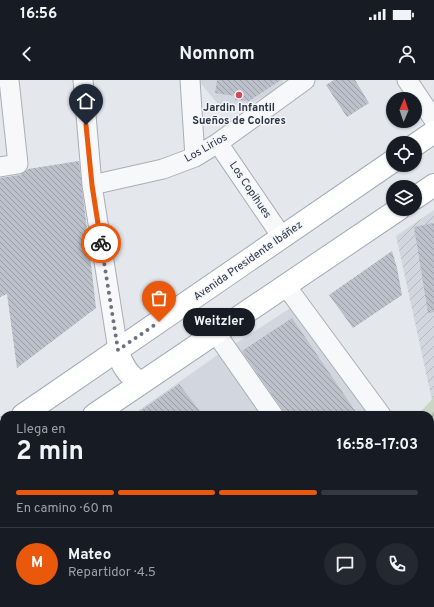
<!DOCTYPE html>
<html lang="es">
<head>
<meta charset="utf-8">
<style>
  :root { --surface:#171b24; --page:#242831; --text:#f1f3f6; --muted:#9ea1a6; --line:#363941; --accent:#ea580c }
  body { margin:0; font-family:Overpass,sans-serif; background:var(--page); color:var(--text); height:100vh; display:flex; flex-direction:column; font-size:15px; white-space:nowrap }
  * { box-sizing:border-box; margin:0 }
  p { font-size:13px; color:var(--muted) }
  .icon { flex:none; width:22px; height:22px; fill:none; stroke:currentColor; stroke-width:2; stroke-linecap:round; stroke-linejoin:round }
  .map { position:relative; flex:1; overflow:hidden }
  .details { position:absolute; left:0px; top:331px; width:434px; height:196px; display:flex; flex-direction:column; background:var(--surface); border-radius:12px 12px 0 0; box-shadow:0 1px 3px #0004 }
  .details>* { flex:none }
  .needle { width:26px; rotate:2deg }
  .buttons { position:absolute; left:386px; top:12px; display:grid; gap:8px }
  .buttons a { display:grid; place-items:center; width:36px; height:36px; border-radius:50%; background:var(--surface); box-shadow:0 1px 3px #0004; font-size:20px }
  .pin { position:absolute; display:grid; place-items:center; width:34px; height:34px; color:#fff; margin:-41px -17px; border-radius:50% 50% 50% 0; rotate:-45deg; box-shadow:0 0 4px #0007 }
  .pin .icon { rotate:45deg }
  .courier { position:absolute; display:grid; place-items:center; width:40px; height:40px; margin:-20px; border:3px solid #ea580c; border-radius:50%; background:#fff; color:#222; box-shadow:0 1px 5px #0007 }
  .bubble { position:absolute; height:28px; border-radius:14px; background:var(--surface); box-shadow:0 1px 3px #0004; font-size:13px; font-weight:700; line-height:28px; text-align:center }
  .head em { font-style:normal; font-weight:700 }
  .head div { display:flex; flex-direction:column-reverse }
  .head { display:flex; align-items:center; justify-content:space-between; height:68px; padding:0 16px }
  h1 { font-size:26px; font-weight:700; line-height:30px }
  .bar { display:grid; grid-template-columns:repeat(4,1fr); gap:6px 4px; align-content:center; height:48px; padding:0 16px }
  .bar i { height:5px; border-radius:3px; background:var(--line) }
  .bar .selected { background:var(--accent) }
  .bar p { grid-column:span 4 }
  .line { display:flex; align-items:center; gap:10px; padding:0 16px; border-top:1px solid var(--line) }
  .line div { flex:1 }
  .round { display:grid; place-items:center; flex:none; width:42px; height:42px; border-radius:21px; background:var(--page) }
  .status { display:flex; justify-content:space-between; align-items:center; height:28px; padding:0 20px; background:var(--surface); direction:ltr }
  .status svg { height:11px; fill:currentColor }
  header { display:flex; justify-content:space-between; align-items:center; height:52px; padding:0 16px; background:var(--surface); font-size:18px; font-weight:700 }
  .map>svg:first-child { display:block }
  .built { fill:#d2d6de }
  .industrial { fill:url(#industrial-furrows) }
  .forest { fill:url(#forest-firs) }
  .building { fill:url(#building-back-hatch) }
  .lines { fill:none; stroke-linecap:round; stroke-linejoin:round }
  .minor-casing { stroke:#a9aeb7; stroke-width:21 }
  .major-casing { stroke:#a3abb8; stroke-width:24 }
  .minor { stroke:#f7f8fa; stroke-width:19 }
  .major { stroke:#fff; stroke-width:22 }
  .done { stroke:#6c737f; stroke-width:4; stroke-dasharray:0 7.2 }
  .route { stroke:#ea580c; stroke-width:5 }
  .poi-dot { fill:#d1495b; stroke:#f4f6f9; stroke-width:1.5 }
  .labels { text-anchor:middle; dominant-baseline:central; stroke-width:3; stroke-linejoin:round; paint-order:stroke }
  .poi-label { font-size:11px; font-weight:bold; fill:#2b3445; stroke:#f4f6f9 }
  .street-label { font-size:11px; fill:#2b3445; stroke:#f4f6f9 }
</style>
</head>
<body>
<div class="status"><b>16:56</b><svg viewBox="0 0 49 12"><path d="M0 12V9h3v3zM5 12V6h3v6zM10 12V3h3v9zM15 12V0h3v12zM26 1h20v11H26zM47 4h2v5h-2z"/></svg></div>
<header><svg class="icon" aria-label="back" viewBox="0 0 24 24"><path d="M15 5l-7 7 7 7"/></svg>Nomnom<svg class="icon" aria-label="person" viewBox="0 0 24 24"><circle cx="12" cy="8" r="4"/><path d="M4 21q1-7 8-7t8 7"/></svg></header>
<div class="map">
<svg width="434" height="527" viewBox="0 0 434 527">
  <defs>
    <pattern id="industrial-furrows" width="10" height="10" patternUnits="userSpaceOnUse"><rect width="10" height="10" fill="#d2d6de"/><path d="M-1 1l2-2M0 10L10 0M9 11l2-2" fill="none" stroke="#b4b8c0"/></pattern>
    <pattern id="forest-firs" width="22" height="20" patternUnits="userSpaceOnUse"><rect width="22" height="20" fill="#c9d6c5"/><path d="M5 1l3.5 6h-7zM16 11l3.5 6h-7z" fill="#adb8ab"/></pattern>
    <pattern id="building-back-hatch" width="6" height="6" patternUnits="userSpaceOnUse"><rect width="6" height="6" fill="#bbc0ca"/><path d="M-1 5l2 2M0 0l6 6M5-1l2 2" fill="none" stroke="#989da6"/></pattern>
  </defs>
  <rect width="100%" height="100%" fill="#e4e7ec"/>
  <path class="built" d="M198,0h85l-1,7 -33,18 -31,-1z
    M306,218l84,117h-258l87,-61z"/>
  <path class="industrial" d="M434,130v187l-2,3 -36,-164z"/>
  <path class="forest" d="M434,317v210h-374l-2,-4h372v-188h-12z"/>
  <path class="building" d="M217,0h64l-32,21 -14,-1 1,-4 -21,-3z
    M334,0h21l14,23 -22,14 -21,-32z
    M79,81l17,147 -79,60 -10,-74 -7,3v-119l20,-3 8,-6z
    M434,143v89l-6,1 -14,-86z
    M392,171l5,17 5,27 -49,33 -24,-33z
    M292,238l66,97h-74l-2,-6 -40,-58z
    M179,304l24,31h-69z"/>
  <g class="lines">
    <g class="minor-casing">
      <path id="minor" d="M83,0l9,105 26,165
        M190,0l5,77
        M407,0l27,40
        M218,63l64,94
        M0,87l18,-3 -9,-84
        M92,105l71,-16 32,-12 23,-14 87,-63
        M286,206l95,129
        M215,252l58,83"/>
    </g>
    <g class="major-casing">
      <path id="major" d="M415,65l19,-13
        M415,118l19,-13
        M118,270c2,12 11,28 23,32
        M23,335l370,-254
        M94,335l305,-206
        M0,350l4,-2
        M0,401l4,-3"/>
    </g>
    <use href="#minor" class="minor"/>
    <use href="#major" class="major"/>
  </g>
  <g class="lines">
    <path class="done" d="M101,163l17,107 41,-28"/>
    <path class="route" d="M86,45l6,60 9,58"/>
  </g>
  <circle class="poi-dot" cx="239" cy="15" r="4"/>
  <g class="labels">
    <g class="poi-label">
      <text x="239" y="28">Jardin Infantil<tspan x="239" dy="13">Sueños de Colores</tspan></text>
    </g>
    <g class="street-label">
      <text transform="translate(206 68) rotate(-30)">Los Lirios</text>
      <text transform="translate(250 110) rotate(56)">Los Copihues</text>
      <text transform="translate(248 181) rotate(-35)">Avenida Presidente Ibáñez</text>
    </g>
  </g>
</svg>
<div class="buttons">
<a><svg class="needle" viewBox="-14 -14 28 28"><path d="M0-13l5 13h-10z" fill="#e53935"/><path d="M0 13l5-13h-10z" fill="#9ea1a6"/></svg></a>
<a><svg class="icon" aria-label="locate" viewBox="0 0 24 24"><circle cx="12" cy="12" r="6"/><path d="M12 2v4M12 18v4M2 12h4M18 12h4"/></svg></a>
<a><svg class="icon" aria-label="layers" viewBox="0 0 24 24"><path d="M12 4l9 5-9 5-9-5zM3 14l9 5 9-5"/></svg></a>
</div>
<div class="pin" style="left:159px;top:242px;background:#ea580c"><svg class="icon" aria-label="bag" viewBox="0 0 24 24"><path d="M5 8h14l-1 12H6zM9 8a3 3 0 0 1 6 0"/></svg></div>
<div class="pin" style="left:86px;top:45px;background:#1f2937"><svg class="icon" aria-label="home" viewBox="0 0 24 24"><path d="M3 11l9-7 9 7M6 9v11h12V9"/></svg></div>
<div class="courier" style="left:101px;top:163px"><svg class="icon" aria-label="bike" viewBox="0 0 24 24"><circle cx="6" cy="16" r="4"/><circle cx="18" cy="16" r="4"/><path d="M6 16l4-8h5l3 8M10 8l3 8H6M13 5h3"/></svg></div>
<div class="bubble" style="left:183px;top:228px;width:72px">Weitzler</div>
<section class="details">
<div class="head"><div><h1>2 min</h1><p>Llega en</p></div><em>16:58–17:03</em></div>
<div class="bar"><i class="selected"></i><i class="selected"></i><i class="selected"></i><i></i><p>En camino · 60 m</p></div>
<div class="line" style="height:72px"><b class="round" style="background:var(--accent);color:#fff">M</b><div><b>Mateo</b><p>Repartidor · 4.5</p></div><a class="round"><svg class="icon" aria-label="chat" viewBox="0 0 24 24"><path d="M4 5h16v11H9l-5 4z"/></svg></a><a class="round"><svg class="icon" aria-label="phone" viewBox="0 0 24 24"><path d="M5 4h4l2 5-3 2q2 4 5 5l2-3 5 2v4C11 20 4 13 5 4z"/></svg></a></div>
</section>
</div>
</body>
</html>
